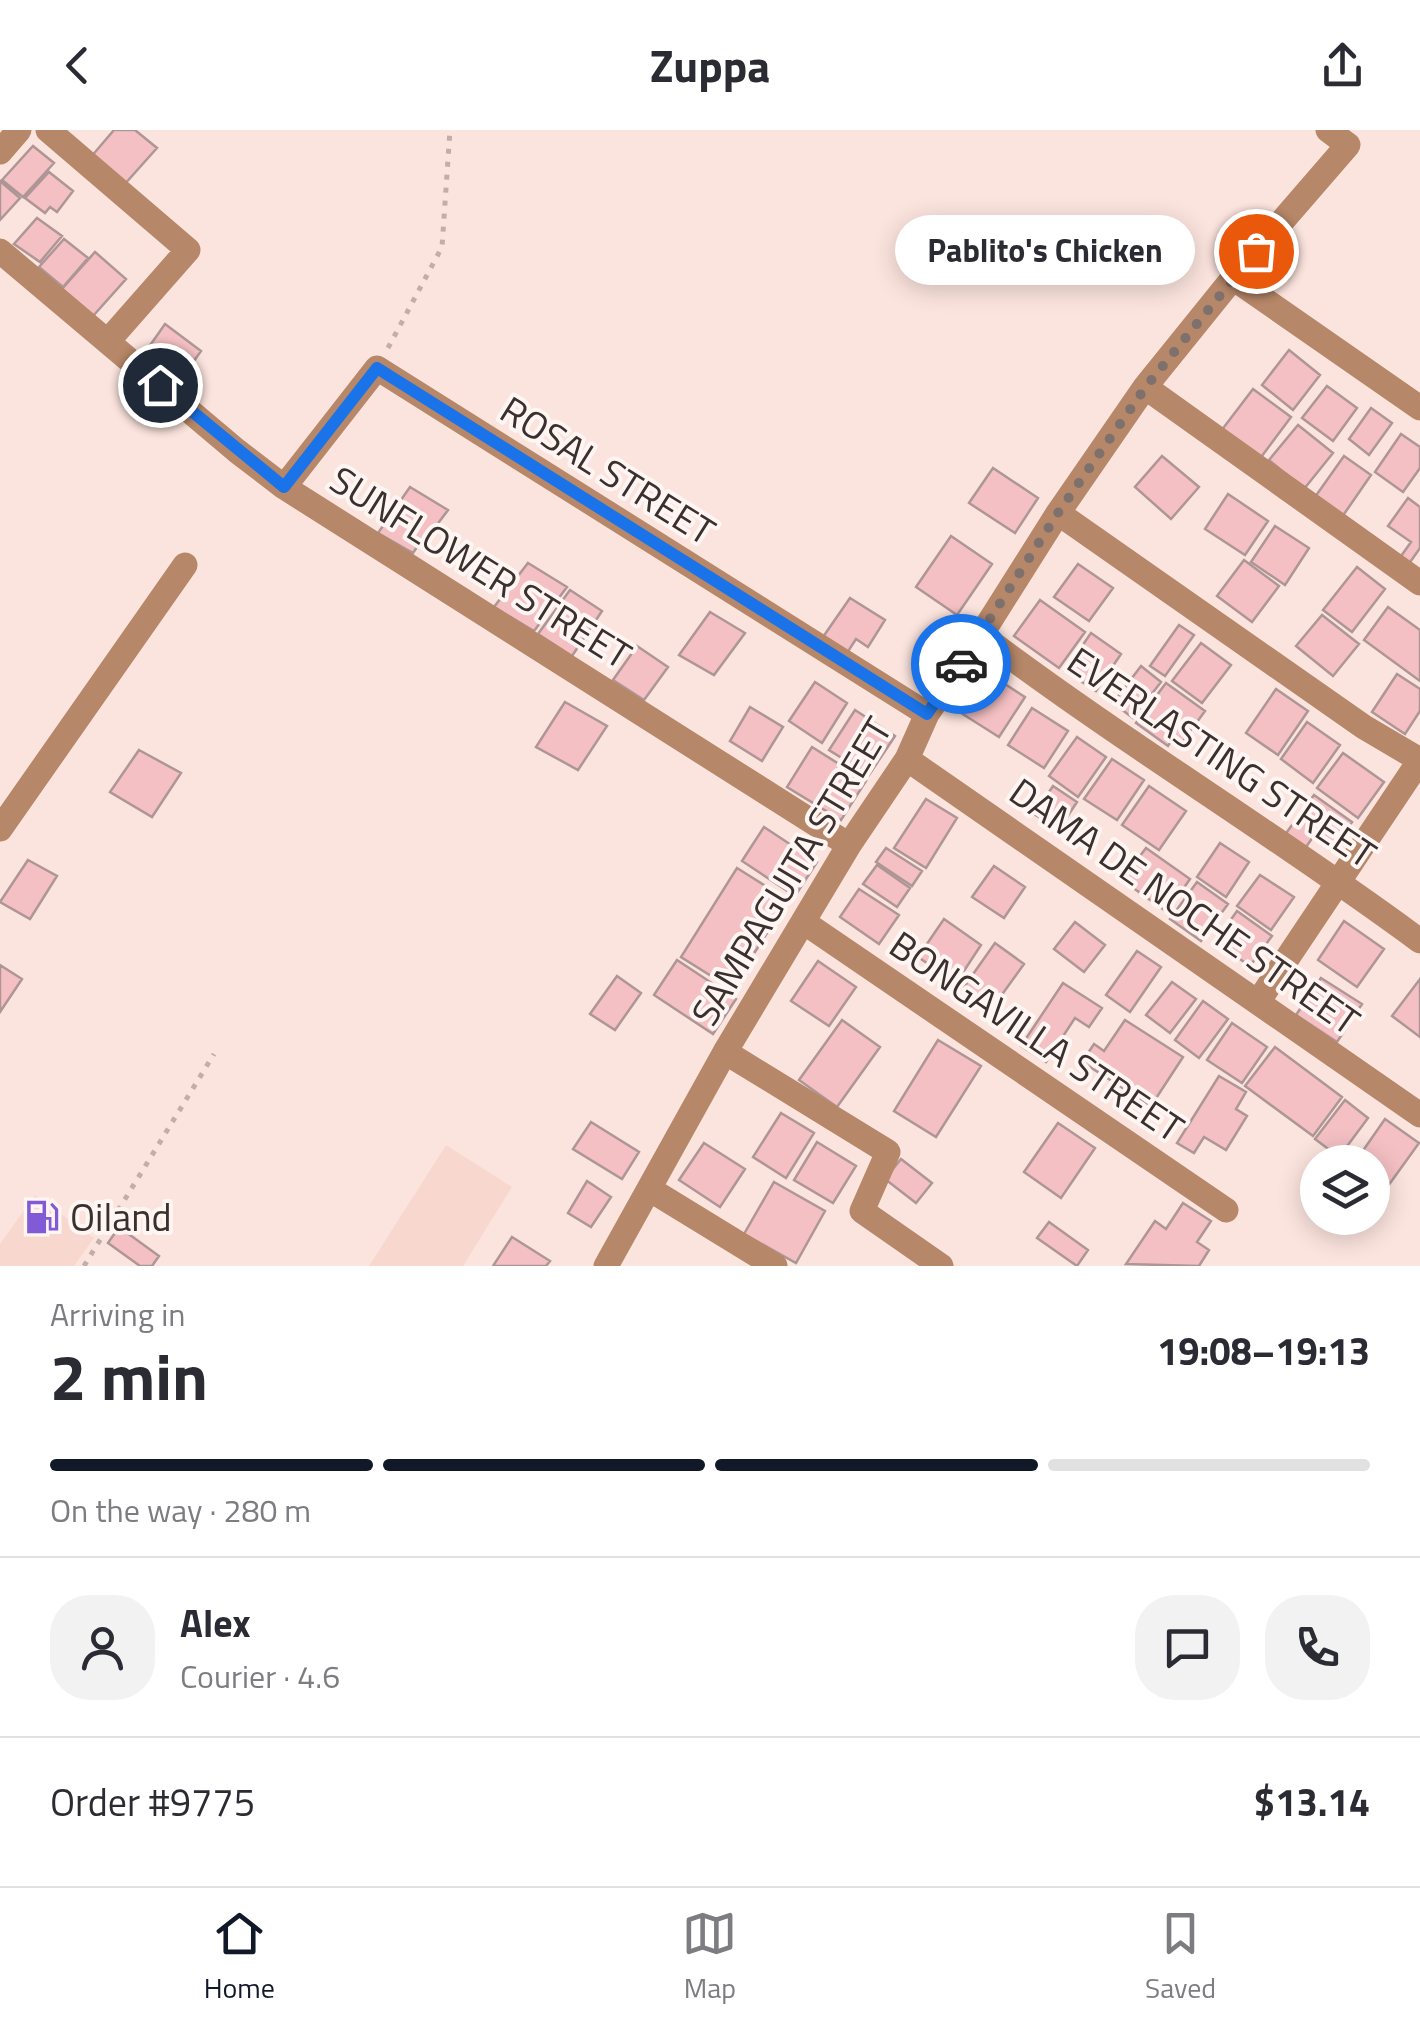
<!DOCTYPE html>
<html lang="en">
<head>
<meta charset="utf-8">
<style>
  :root { --surface:#fff; --page:#f2f2f3; --text:#2b2b33; --muted:#7c7c81; --line:#e1e1e2; --accent:#111827 }
  body { margin:0; font-family:"Titillium Web",sans-serif; background:var(--page); color:var(--text); height:100vh; display:flex; flex-direction:column; font-size:38px; white-space:nowrap }
  * { box-sizing:border-box; margin:0 }
  p { font-size:32px; color:var(--muted) }
  .icon { flex:none; width:55px; height:55px; fill:none; stroke:currentColor; stroke-width:2; stroke-linecap:round; stroke-linejoin:round }
  .map { position:relative; height:1136px; overflow:hidden }
  .sheet { display:flex; flex-direction:column; background:var(--surface); flex:1 }
  .sheet>* { flex:none }
  .fabs { position:absolute; left:1300px; top:1015px; display:grid; gap:20px }
  .fabs a { display:grid; place-items:center; width:90px; height:90px; border-radius:50%; background:var(--surface); box-shadow:0 5px 25px #0003; font-size:50px }
  .pin { position:absolute; display:grid; place-items:center; width:85px; height:85px; color:#fff; margin:-42px; border:5px solid #fff; border-radius:50%; box-shadow:0 2px 10px #0007 }
  .courier { position:absolute; display:grid; place-items:center; width:100px; height:100px; margin:-50px; border:8px solid #1a73e8; border-radius:50%; background:#fff; color:#222; box-shadow:0 2px 12px #0007 }
  .bubble { position:absolute; height:70px; border-radius:35px; background:var(--surface); box-shadow:0 5px 25px #0003; font-size:32px; font-weight:700; line-height:70px; text-align:center }
  .overview em { font-style:normal; font-weight:700 }
  .overview div { display:flex; flex-direction:column-reverse }
  .overview { display:flex; align-items:center; justify-content:space-between; height:170px; padding:0 50px }
  h1 { font-size:65px; font-weight:700; line-height:75px }
  .bar { display:grid; grid-template-columns:repeat(4,1fr); gap:15px 10px; align-content:center; height:120px; padding:0 50px }
  .bar i { height:12px; border-radius:8px; background:var(--line) }
  .bar .current { background:var(--accent) }
  .bar p { grid-column:span 4 }
  .line { display:flex; align-items:center; gap:25px; padding:0 50px; border-top:2px solid var(--line) }
  .line div { flex:1 }
  .round { display:grid; place-items:center; flex:none; width:105px; height:105px; border-radius:40px; background:var(--page) }
  header { display:flex; justify-content:space-between; align-items:center; height:130px; padding:0 50px; background:var(--surface); font-size:45px; font-weight:700 }
  .menu { display:flex; justify-content:space-around; align-items:center; height:140px; border-top:2px solid var(--line); background:var(--surface); font-size:28px; color:var(--muted) }
  .menu a { display:grid; justify-items:center; gap:5px }
  .menu .current { color:var(--accent) }
  .map>svg:first-child { display:block }
  .built { fill:#f8d7cf }
  .building { fill:#f4c0c3; stroke:#ae9697; stroke-width:2.5 }
  .lines { fill:none; stroke-linecap:round; stroke-linejoin:round }
  .path { stroke:#c2aea9; stroke-width:5; stroke-dasharray:5 8; stroke-linecap:butt }
  .minor { stroke:#b68768; stroke-width:25 }
  .done { stroke:#7e706c; stroke-width:10; stroke-dasharray:0 18 }
  .route { stroke:#1a73e8; stroke-width:12 }
  .labels { text-anchor:middle; dominant-baseline:central; stroke-width:8; stroke-linejoin:round; paint-order:stroke }
  .street-label { font-size:38px; fill:#3a312f; stroke:#fff5f2 }
  .poi-label { font-size:38px; fill:#3a312f; stroke:#fff5f2; text-anchor:start }
</style>
</head>
<body>
<header><svg class="icon" aria-label="back" viewBox="0 0 24 24"><path d="M15 5l-7 7 7 7"/></svg>Zuppa<svg class="icon" aria-label="share" viewBox="0 0 24 24"><path d="M12 15V3M7 8l5-5 5 5M5 13v7h14v-7"/></svg></header>
<div class="map">
<svg width="1420" height="1136" viewBox="0 0 1420 1136">
  <rect width="100%" height="100%" fill="#fce4de"/>
  <path class="built" d="M446,1015l66,42 -49,79h-94z
    M35,1065l59,43 -20,28h-74v-22z"/>
  <path class="building" d="M114,0h21l22,18 -34,38 -33,-28z
    M33,16l21,17 -31,34 -21,-17z
    M49,42l24,19 -16,21 -7,-5 -5,6 -20,-15z
    M0,51l20,17 -20,22z
    M37,88l25,18 -22,26 -26,-18z
    M64,109l24,19 -25,29 -24,-20z
    M95,122l31,27 -33,37 -31,-27z
    M165,194l36,27 -27,38 -37,-25z
    M1289,220l31,25 -27,35 -31,-25z
    M1327,256l30,22 -24,33 -31,-23z
    M1253,259l38,28 -32,43 -38,-29z
    M1371,278l21,15 -23,32 -20,-16z
    M1298,295l35,28 -29,36 -35,-29z
    M1401,304l19,13v21l-17,24 -28,-20z
    M1162,326l37,31 -28,32 -36,-32z
    M1344,326l27,19 -29,42 -27,-20z
    M993,338l45,30 -23,35 -46,-30z
    M410,357l38,23 -15,20 -3,-2 -17,25 -35,-20z
    M1228,364l40,27 -23,34 -40,-26z
    M1408,368l12,9v41l-12,17 -9,-6 12,-17 -23,-16z
    M1275,396l34,22 -24,37 -34,-23z
    M951,406l41,28 -35,51 -41,-28z
    M1244,430l35,26 -27,36 -35,-26z
    M528,433l39,24 -33,44 -40,-24z
    M1078,434l35,24 -24,33 -35,-24z
    M1357,437l28,22 -33,43 -29,-22z
    M570,460l32,21 -30,45 -34,-22z
    M850,468l35,22 -17,27 -12,-8 -9,14 -24,-16z
    M1040,470l45,32 -26,36 -45,-32z
    M1388,477l32,23v51l-56,-41z
    M710,482l35,21 -31,42 -35,-20z
    M1322,485l37,29 -26,32 -37,-30z
    M1179,495l15,10 -29,41 -15,-10z
    M1091,503l30,21 -25,37 -31,-20z
    M1201,513l30,22 -29,38 -30,-22z
    M637,516l31,21 -24,33 -31,-20z
    M1141,536l20,16 -28,36 -20,-15z
    M988,543l37,24 -26,40 -38,-24z
    M1397,544l23,15v22l-15,23 -33,-22z
    M815,552l32,21 -25,40 -33,-22z
    M1166,553l39,28 -24,33 -8,-6 -5,8 -32,-23z
    M1276,559l32,22 -30,44 -32,-22z
    M565,572l42,24 -29,44 -42,-23z
    M750,577l33,20 -21,34 -32,-20z
    M1032,578l36,23 -24,37 -36,-23z
    M855,580l40,26 -26,39 -40,-25z
    M1307,592l33,23 -27,38 -32,-24z
    M1077,607l29,20 -28,40 -29,-21z
    M812,617l54,34 -25,39 -54,-33z
    M139,620l42,23 -29,44 -42,-25z
    M1343,623l41,29 -26,36 -41,-30z
    M1112,629l32,21 -27,40 -33,-21z
    M1053,656l24,16 -18,27 -25,-15z
    M1149,656l37,25 -27,39 -37,-25z
    M1314,665l38,27 -18,26 -19,-14 -11,16 -20,-14z
    M926,669l31,19 -31,50 -32,-20z
    M764,697l53,35 -22,34 -53,-35z
    M1220,713l29,19 -23,35 -29,-20z
    M886,718l36,23 -10,15 -36,-24z
    M1146,718l44,31 -23,33 -45,-32z
    M28,730l29,16 -27,43 -30,-17z
    M877,735l33,23 -13,19 -34,-23z
    M994,736l31,21 -21,31 -32,-21z
    M737,738l51,32 -33,52 -8,-5 -23,37 -43,-27z
    M1260,745l34,22 -23,33 -34,-24z
    M1197,752l31,22 -27,37 -31,-22z
    M859,759l40,26 -20,29 -39,-27z
    M1237,781l35,25 -22,30 -35,-24z
    M944,789l37,26 -25,38 -38,-26z
    M1344,791l40,28 -27,38 -39,-27z
    M1075,792l30,23 -21,27 -30,-23z
    M995,813l29,21 -31,43 -29,-20z
    M1137,821l24,16 -31,45 -24,-17z
    M677,830l59,39 -23,35 -59,-39z
    M818,831l38,26 -27,39 -38,-25z
    M0,835l22,14 -22,33z
    M617,846l24,17 -26,37 -25,-16z
    M1321,848l41,26 -25,38 -41,-27z
    M1420,849v58l-28,-21z
    M1172,852l24,17 -26,34 -24,-18z
    M1063,853l39,25 -13,19 -14,-9 -29,44 -25,-16z
    M1203,871l25,18 -29,39 -24,-18z
    M842,890l38,27 -43,60 -38,-27z
    M1125,890l58,37 -32,49 -69,-44 12,-18 10,7z
    M1232,893l35,24 -25,36 -35,-23z
    M938,910l43,26 -45,71 -42,-26z
    M1275,917l67,50 -29,39 -68,-50z
    M1219,946l27,16 -10,17 11,7 -21,34 -22,-13 -10,16 -17,-10z
    M1345,970l23,18 -29,39 -24,-18z
    M781,983l33,20 -28,45 -33,-21z
    M1385,989l34,24 -31,43 -16,-11v-13h-17z
    M591,992l48,30 -17,27 -49,-30z
    M1058,993l37,25 -34,50 -37,-26z
    M817,1012l39,24 -23,37 -39,-23z
    M704,1013l41,26 -25,38 -41,-27z
    M901,1029l31,24 -16,20 -31,-24z
    M587,1051l24,16 -20,30 -23,-14z
    M774,1052l51,29 -29,52 -52,-29z
    M1183,1073l28,18 -14,21 12,8 -10,16 -73,-2 29,-43 11,8z
    M1049,1092l39,28 -11,16 -40,-28z
    M119,1097l40,29 -7,10h-12l-32,-23z
    M512,1107l38,24 -4,5h-53z"/>
  <g class="lines">
    <path class="path" d="M388,218l54,-101 8,-117
      M84,1136l130,-212"/>
    <path class="minor" d="M48,0l140,120 -80,91
      M0,22l19,-22
      M0,121l237,200 47,36 565,358
      M1233,148l187,130
      M1145,257l275,196
      M284,357l93,-119 550,346
      M1058,383l306,214 56,33
      M981,505c143,108 296,200 439,306
      M907,629l513,356
      M0,699l185,-264
      M805,793l421,287
      M1258,872l162,-242
      M725,922l163,100 -26,59 79,55
      M651,1060l124,76
      M606,1136l119,-214 124,-207 58,-86 20,-45 54,-79 77,-122 87,-126 88,-109 115,-133 -20,-15"/>
  </g>
  <g class="lines">
    <path class="done" d="M961,534l97,-151 87,-125 111,-137"/>
    <path class="route" d="M160,255l124,102 93,-119 550,346 34,-50"/>
  </g>
  <defs>
    <g id="fuel-bare" transform="scale(2.7)"><path d="M-5.5-6h7V0h2V4h1.3V-2.5L3-4.5l.8-.8L6-3V5H2.5V1h-1V6h-7ZM-4.2-4.7v3.2H.2V-4.7Z" fill="#815bd5" stroke="#fff5f2" stroke-width="2.5" paint-order="stroke"/></g>
  </defs>
  <g fill-rule="evenodd">
    <use href="#fuel-bare" x="42" y="1087"/>
  </g>
  <g class="labels">
    <g class="street-label">
      <text transform="translate(608 340) rotate(32)">ROSAL STREET</text>
      <text transform="translate(481 437) rotate(32)">SUNFLOWER STREET</text>
      <text transform="translate(1222 627) rotate(34)">EVERLASTING STREET</text>
      <text transform="translate(791 741) rotate(-59)">SAMPAGUITA STREET</text>
      <text transform="translate(1185 776) rotate(35)">DAMA DE NOCHE STREET</text>
      <text transform="translate(1037 906) rotate(34)">BONGAVILLA STREET</text>
    </g>
    <g class="poi-label">
      <text x="70" y="1087">Oiland</text>
    </g>
  </g>
</svg>
<div class="fabs">
<a><svg class="icon" aria-label="layers" viewBox="0 0 24 24"><path d="M12 4l9 5-9 5-9-5zM3 14l9 5 9-5"/></svg></a>
</div>
<div class="pin" style="left:1256px;top:121px;background:#ea580c"><svg class="icon" aria-label="bag" viewBox="0 0 24 24"><path d="M5 8h14l-1 12H6zM9 8a3 3 0 0 1 6 0"/></svg></div>
<div class="pin" style="left:160px;top:255px;background:#1f2937"><svg class="icon" aria-label="home" viewBox="0 0 24 24"><path d="M3 11l9-7 9 7M6 9v11h12V9"/></svg></div>
<div class="courier" style="left:961px;top:534px"><svg class="icon" aria-label="car" viewBox="0 0 24 24"><path d="M5 17H2v-5l4-1 3-4h7l3 4 3 1v5h-3M9 17h6M6 11h13"/><circle cx="7" cy="17" r="2"/><circle cx="17" cy="17" r="2"/></svg></div>
<div class="bubble" style="left:895px;top:85px;width:300px">Pablito's Chicken</div>
</div>
<section class="sheet">
<div class="overview"><div><h1>2 min</h1><p>Arriving in</p></div><em>19:08–19:13</em></div>
<div class="bar"><i class="current"></i><i class="current"></i><i class="current"></i><i></i><p>On the way · 280 m</p></div>
<div class="line" style="height:180px"><a class="round"><svg class="icon" aria-label="person" viewBox="0 0 24 24"><circle cx="12" cy="8" r="4"/><path d="M4 21q1-7 8-7t8 7"/></svg></a><div><b>Alex</b><p>Courier · 4.6</p></div><a class="round"><svg class="icon" aria-label="chat" viewBox="0 0 24 24"><path d="M4 5h16v11H9l-5 4z"/></svg></a><a class="round"><svg class="icon" aria-label="phone" viewBox="0 0 24 24"><path d="M5 4h4l2 5-3 2q2 4 5 5l2-3 5 2v4C11 20 4 13 5 4z"/></svg></a></div>
<div class="line" style="height:130px"><div>Order #9775</div><b>$13.14</b></div>
</section>
<nav class="menu">
<a class="current"><svg class="icon" aria-label="home" viewBox="0 0 24 24"><path d="M3 11l9-7 9 7M6 9v11h12V9"/></svg>Home</a>
<a><svg class="icon" aria-label="map" viewBox="0 0 24 24"><path d="M3 6l6-2 6 2 6-2v14l-6 2-6-2-6 2zM9 4v14M15 6v14"/></svg>Map</a>
<a><svg class="icon" aria-label="saved" viewBox="0 0 24 24"><path d="M7 4h10v16l-5-4-5 4z"/></svg>Saved</a>
</nav>
</body>
</html>
